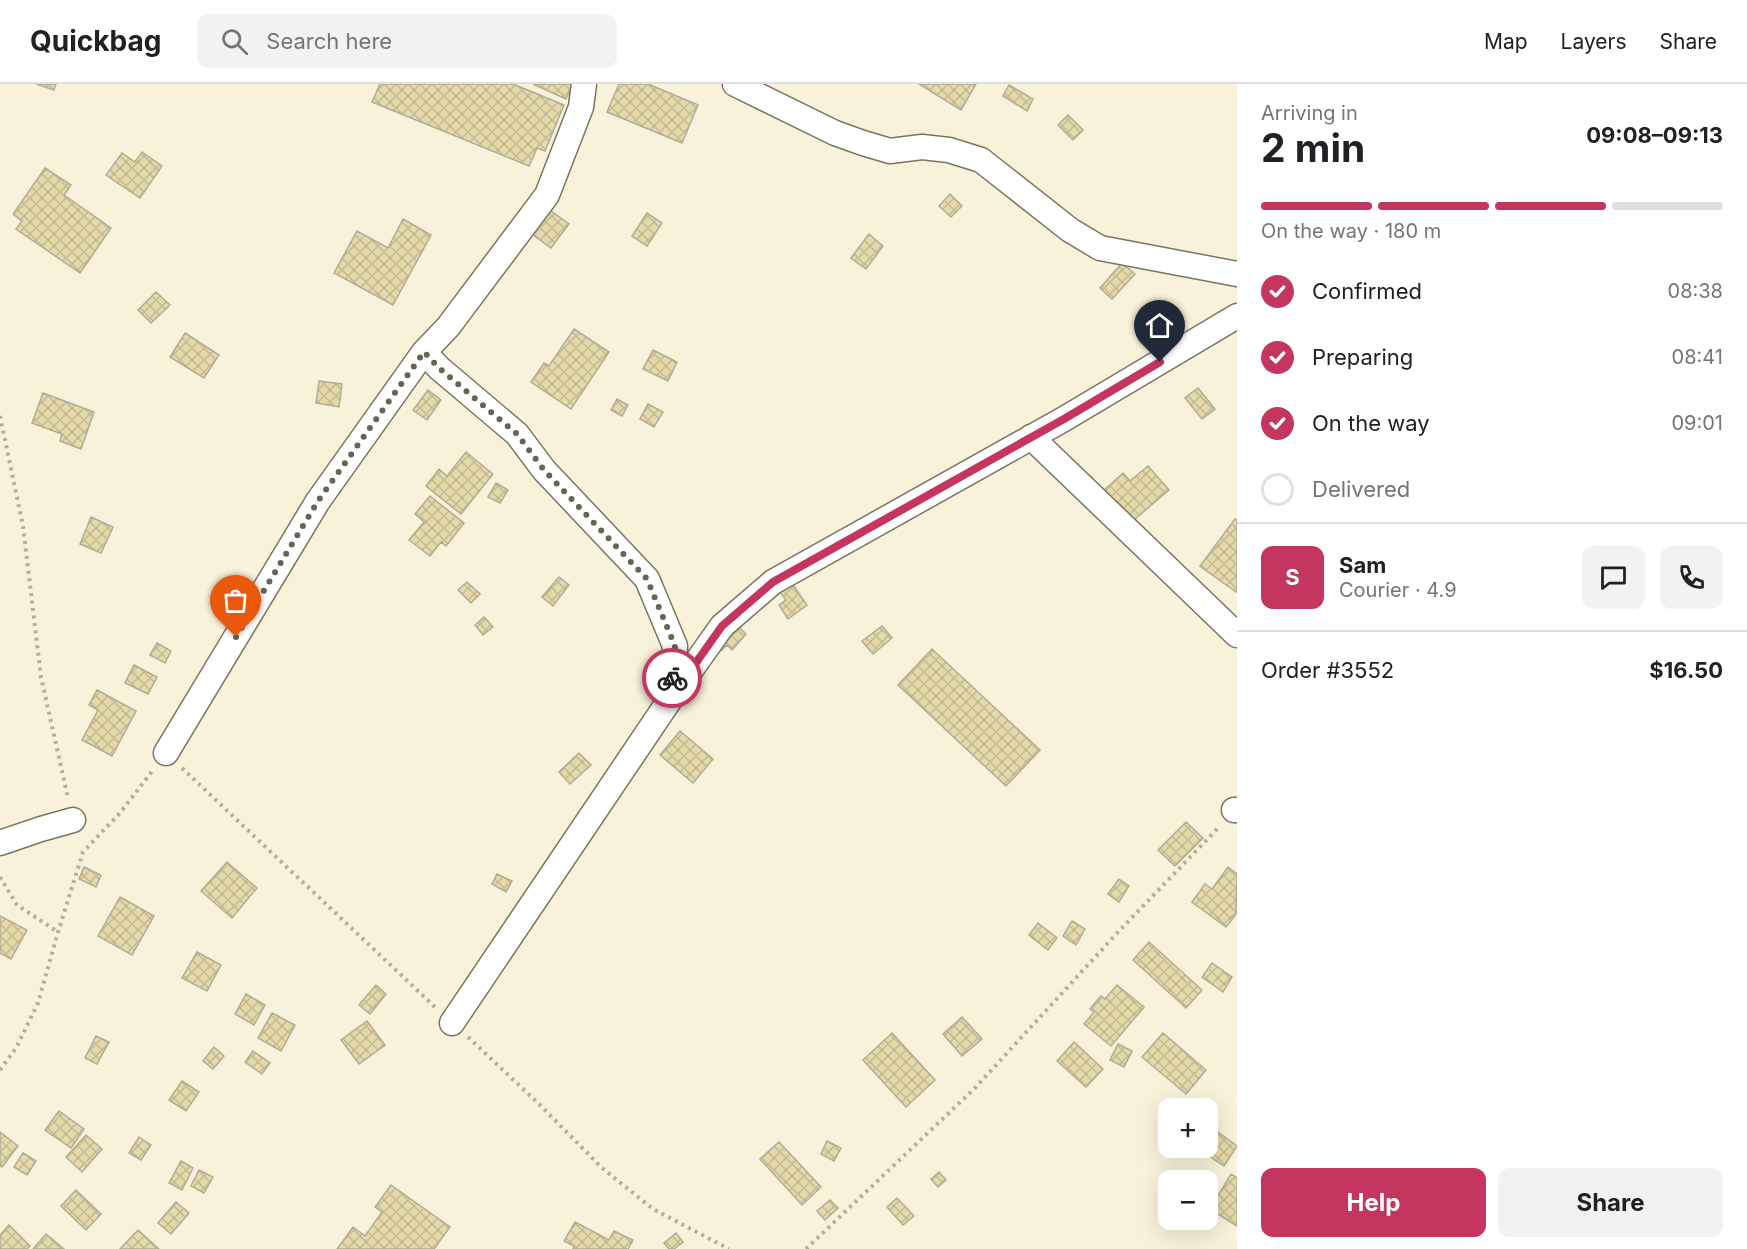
<!DOCTYPE html>
<html lang="en">
<head>
<meta charset="utf-8">
<style>
  :root { --surface:#fff; --page:#f2f2f2; --text:#202124; --muted:#757577; --line:#e0e0e0; --accent:#c5365f }
  body { margin:0; font-family:Inter,sans-serif; background:var(--page); color:var(--text); height:100vh; display:flex; flex-direction:column; font-size:22px; white-space:nowrap }
  * { box-sizing:border-box; margin:0 }
  p { font-size:20px; color:var(--muted) }
  .icon { flex:none; width:33px; height:33px; fill:none; stroke:currentColor; stroke-width:2; stroke-linecap:round; stroke-linejoin:round }
  .map { position:relative; flex:1; overflow:hidden }
  .panel { display:flex; flex-direction:column; background:var(--surface); width:510px }
  .panel>* { flex:none }
  .buttons { position:absolute; left:1158px; top:1014px; display:grid; gap:12px }
  .buttons a { display:grid; place-items:center; width:60px; height:60px; border-radius:12px; background:var(--surface); box-shadow:0 6px 24px #0002; font-size:30px }
  .pin { position:absolute; display:grid; place-items:center; width:51px; height:51px; color:#fff; margin:-62px -26px; border-radius:50% 50% 50% 0; rotate:-45deg; box-shadow:0 0 6px #0007 }
  .pin .icon { rotate:45deg }
  .courier { position:absolute; display:grid; place-items:center; width:60px; height:60px; margin:-30px; border:4px solid #c5365f; border-radius:50%; background:#fff; color:#222; box-shadow:0 2px 8px #0007 }
  .headline em { font-style:normal; font-weight:700 }
  .headline div { display:flex; flex-direction:column-reverse }
  .headline { display:flex; align-items:center; justify-content:space-between; height:102px; padding:0 24px }
  h1 { font-size:39px; font-weight:700; line-height:45px }
  .bar { display:grid; grid-template-columns:repeat(4,1fr); gap:9px 6px; align-content:center; height:72px; padding:0 24px }
  .bar i { height:8px; border-radius:4px; background:var(--line) }
  .bar .active { background:var(--accent) }
  .bar p { grid-column:span 4 }
  .line { display:flex; align-items:center; gap:15px; padding:0 24px; border-top:2px solid var(--line) }
  .line div { flex:1 }
  .round { display:grid; place-items:center; flex:none; width:63px; height:63px; border-radius:12px; background:var(--page) }
  ol { padding:0 24px; list-style:none }
  li { display:flex; align-items:center; gap:18px; height:66px }
  li p { margin-inline-start:auto }
  li .icon { padding:6px; border-radius:50%; background:var(--accent); color:#fff; stroke-width:4 }
  li:last-child { color:var(--muted) }
  li i { width:33px; height:33px; border:3px solid var(--line); border-radius:50% }
  .action { display:flex; gap:12px; margin-top:auto; padding:12px 24px }
  .action a { flex:1; height:69px; border-radius:12px; background:var(--accent); color:#fff; font-size:24px; font-weight:700; line-height:69px; text-align:center }
  .action a+a { background:var(--page); color:var(--text) }
  header { display:flex; align-items:center; gap:36px; box-sizing:border-box; height:84px; padding:0 30px; background:var(--surface); border-bottom:2px solid var(--line) }
  header strong { font-size:28px }
  nav { display:flex; gap:33px; margin-inline-start:auto; font-size:21px }
  .search { width:420px; height:54px; background:var(--page); display:flex; align-items:center; gap:15px; box-sizing:border-box; padding:0 21px; border-radius:12px; color:var(--muted); font-size:22px }
  main { display:flex; flex:1; min-height:0 }
  .map>svg:first-child { display:block }
  .building { fill:url(#building-cross-hatch); stroke:#b1ac95; stroke-width:1.5 }
  .lines { fill:none; stroke-linecap:round; stroke-linejoin:round }
  .street-casing { stroke:#7a755f; stroke-width:27 }
  .path { stroke:#b4af9c; stroke-width:4; stroke-dasharray:3 4.5; stroke-linecap:butt }
  .street { stroke:#fff; stroke-width:24 }
  .done { stroke:#676456; stroke-width:6; stroke-dasharray:0 10.8 }
  .route { stroke:#c5365f; stroke-width:8 }
</style>
</head>
<body>
<header>
<strong>Quickbag</strong>
<div class="search"><svg class="icon" aria-label="search" viewBox="0 0 24 24"><circle cx="10" cy="10" r="6"/><path d="M15 15l6 6"/></svg>Search here</div>
<nav><a>Map</a><a>Layers</a><a>Share</a></nav>
</header>
<main>
<div class="map">
<svg width="1237" height="1165" viewBox="0 0 1237 1165">
  <defs>
    <pattern id="building-cross-hatch" width="8" height="8" patternUnits="userSpaceOnUse" patternTransform="scale(1.5)"><rect width="8" height="8" fill="#e4d9a9"/><path d="M0 0l8 8M0 8l8-8" fill="none" stroke="#c3ba90"/></pattern>
  </defs>
  <rect width="100%" height="100%" fill="#f8f2da"/>
  <path class="building" d="M36,0h20l-2,6z
    M380,0h133l51,21 -19,46 -8,-3 -8,18 -157,-64z
    M533,0h40l-7,15z
    M619,0h29l50,21 -16,38 -75,-31z
    M919,0h57l-15,26z
    M1009,1l24,14 -6,12 -24,-15z
    M1068,31l15,15 -10,10 -15,-15z
    M142,68l20,14 -22,32 -34,-23 16,-22 13,9z
    M45,84l26,17 -7,10 47,33 -31,45 -64,-44 6,-8 -9,-7z
    M950,110l12,12 -11,11 -12,-11z
    M547,124l22,16 -18,24 -22,-16z
    M647,129l15,10 -15,23 -15,-10z
    M403,135l28,16 -38,70 -59,-32 23,-42 31,17z
    M869,150l14,12 -17,23 -15,-11z
    M1122,179l13,11 -23,25 -12,-11z
    M156,208l14,13 -19,18 -13,-13z
    M574,245l35,23 -38,57 -40,-27 13,-19 5,3z
    M185,249l34,22 -15,23 -34,-21z
    M653,266l24,12 -9,19 -25,-12z
    M319,297l23,3 -3,23 -23,-4z
    M1198,304l17,21 -13,10 -17,-21z
    M428,306l13,10 -14,20 -14,-10z
    M43,309l51,19 -13,37 -21,-8 2,-7 -30,-11z
    M617,315l11,6 -6,11 -11,-6z
    M648,320l15,8 -9,15 -14,-8z
    M466,368l27,22 -32,40 -35,-28 13,-17 8,7z
    M1148,382l21,24 -41,35 -27,-32 22,-20 7,8z
    M496,399l12,7 -8,13 -12,-6z
    M430,412l34,27 -18,23 -5,-4 -11,14 -21,-16 15,-18 -9,-8z
    M91,433l22,10 -12,26 -21,-9z
    M1235,435l2,1v70l-1,2 -36,-26z
    M559,493l10,8 -16,21 -11,-9z
    M467,498l13,12 -9,9 -13,-13z
    M791,498l16,23 -19,14 -9,-14 7,-5 -7,-9z
    M484,533l9,10 -10,8 -8,-10z
    M733,538l13,12 -14,16 -5,-5 -6,6 -8,-7z
    M882,542l10,12 -19,16 -11,-13z
    M157,559l14,8 -6,12 -15,-8z
    M932,565l108,101 -34,36 -108,-101z
    M134,581l23,12 -9,17 -23,-11z
    M97,606l39,21 -24,45 -30,-16 16,-30 -9,-5z
    M680,647l33,28 -20,24 -33,-28z
    M579,669l12,12 -21,19 -11,-12z
    M1186,738l17,16 -28,28 -17,-16z
    M227,778l30,26 -25,30 -31,-27z
    M84,783l17,8 -5,12 -17,-8z
    M1228,783l9,7 -1,36 1,3 -11,14 -34,-25 13,-18 7,5z
    M497,790l15,7 -6,11 -14,-8z
    M1119,795l10,7 -10,16 -11,-8z
    M120,813l34,19 -22,39 -34,-19z
    M0,832l27,14 -16,29 -11,-6z
    M1072,837l13,8 -9,16 -13,-9z
    M1038,839l19,15 -9,12 -19,-15z
    M1149,858l53,48 -16,18 -53,-48z
    M197,868l24,13 -14,26 -25,-13z
    M1212,879l20,14 -9,15 -21,-15z
    M376,901l10,9 -16,20 -11,-9z
    M1117,901l27,22 -33,39 -27,-22 10,-12 -4,-3 11,-13 4,3z
    M246,910l19,11 -11,20 -19,-11z
    M272,929l23,12 -14,26 -23,-13z
    M962,933l20,22 -20,17 -19,-22z
    M367,937l18,24 -26,19 -18,-24z
    M892,949l43,47 -29,27 -43,-47z
    M1163,949l43,37 -20,24 -44,-37z
    M96,952l13,6 -12,22 -12,-6z
    M1074,958l29,27 -17,18 -29,-26z
    M1118,960l14,7 -8,16 -14,-7z
    M214,963l10,9 -11,13 -10,-8z
    M253,967l17,12 -8,11 -17,-12z
    M182,997l17,11 -13,19 -17,-11z
    M59,1027l25,18 -13,19 -26,-18z
    M1208,1041l29,21 -13,20 -27,-18h11z
    M0,1048l18,14 -16,21 -2,-1z
    M86,1051l16,14 -20,23 -16,-15z
    M139,1053l12,8 -10,15 -12,-7z
    M827,1057l14,7 -7,13 -13,-7z
    M779,1058l42,45 -19,18 -42,-46z
    M23,1069l13,8 -9,14 -13,-8z
    M181,1077l12,7 -11,22 -13,-7z
    M199,1086l14,7 -9,16 -13,-7z
    M939,1088l7,8 -8,7 -7,-8z
    M1231,1090l6,4v48l-27,-17z
    M391,1101l59,42 -16,22h-97l16,-22 12,9 17,-24 -7,-5z
    M76,1106l25,24 -15,16 -25,-24z
    M897,1114l17,18 -11,9 -16,-18z
    M830,1116l8,8 -13,12 -8,-9z
    M176,1118l13,11 -18,21 -13,-11z
    M575,1138l34,18 5,-9 19,9 -5,9h-55l1,-3 -10,-5z
    M9,1141l21,21 -3,3h-27v-14z
    M138,1146l21,19h-39z
    M676,1149l7,9 -9,7h-5l-5,-6z
    M46,1150l18,15h-31z"/>
  <g class="lines">
    <g class="street-casing">
      <path id="street" d="M735,0l100,49 28,10 27,8 32,-4 27,3 32,10 89,70 30,18 137,26
        M424,268l15,16 78,66 27,36 103,109 28,67 -4,52
        M1031,353l206,198
        M166,669l152,-252 106,-149 24,-25 99,-132 34,-88 3,-23
        M1234,726h3
        M0,759l41,-14 32,-9
        M452,939l219,-325 51,-72 51,-44 291,-163 173,-103"/>
    </g>
    <path class="path" d="M0,332l23,110 18,151 27,121
      M182,684l254,240
      M0,793l17,28 41,27
      M468,953l71,67 63,64 51,41 76,40
      M0,986l16,-22 22,-45 20,-71 25,-80 37,-39 33,-43
      M806,1165l168,-160 146,-159 100,-104"/>
    <use href="#street" class="street"/>
  </g>
  <g class="lines">
    <path class="done" d="M236,553l82,-136 106,-149 15,16 78,66 27,36 103,109 28,67 -3,32"/>
    <path class="route" d="M672,594l-1,20 51,-72 51,-44 291,-163 96,-57"/>
  </g>
</svg>
<div class="buttons">
<a>+</a>
<a>−</a>
</div>
<div class="pin" style="left:236px;top:553px;background:#ea580c"><svg class="icon" aria-label="bag" viewBox="0 0 24 24"><path d="M5 8h14l-1 12H6zM9 8a3 3 0 0 1 6 0"/></svg></div>
<div class="pin" style="left:1160px;top:278px;background:#1f2937"><svg class="icon" aria-label="home" viewBox="0 0 24 24"><path d="M3 11l9-7 9 7M6 9v11h12V9"/></svg></div>
<div class="courier" style="left:672px;top:594px"><svg class="icon" aria-label="bike" viewBox="0 0 24 24"><circle cx="6" cy="16" r="4"/><circle cx="18" cy="16" r="4"/><path d="M6 16l4-8h5l3 8M10 8l3 8H6M13 5h3"/></svg></div>
</div>
<section class="panel">
<div class="headline"><div><h1>2 min</h1><p>Arriving in</p></div><em>09:08–09:13</em></div>
<div class="bar"><i class="active"></i><i class="active"></i><i class="active"></i><i></i><p>On the way · 180 m</p></div>
<ol>
<li><svg class="icon" aria-label="check" viewBox="0 0 24 24"><path d="M5 12l5 5 9-10"/></svg>Confirmed<p>08:38</p></li>
<li><svg class="icon" aria-label="check" viewBox="0 0 24 24"><path d="M5 12l5 5 9-10"/></svg>Preparing<p>08:41</p></li>
<li><svg class="icon" aria-label="check" viewBox="0 0 24 24"><path d="M5 12l5 5 9-10"/></svg>On the way<p>09:01</p></li>
<li><i></i>Delivered</li>
</ol>
<div class="line" style="height:108px"><b class="round" style="background:var(--accent);color:#fff">S</b><div><b>Sam</b><p>Courier · 4.9</p></div><a class="round"><svg class="icon" aria-label="chat" viewBox="0 0 24 24"><path d="M4 5h16v11H9l-5 4z"/></svg></a><a class="round"><svg class="icon" aria-label="phone" viewBox="0 0 24 24"><path d="M5 4h4l2 5-3 2q2 4 5 5l2-3 5 2v4C11 20 4 13 5 4z"/></svg></a></div>
<div class="line" style="height:78px"><div>Order #3552</div><b>$16.50</b></div>
<div class="action"><a>Help</a><a>Share</a></div>
</section>
</main>
</body>
</html>
